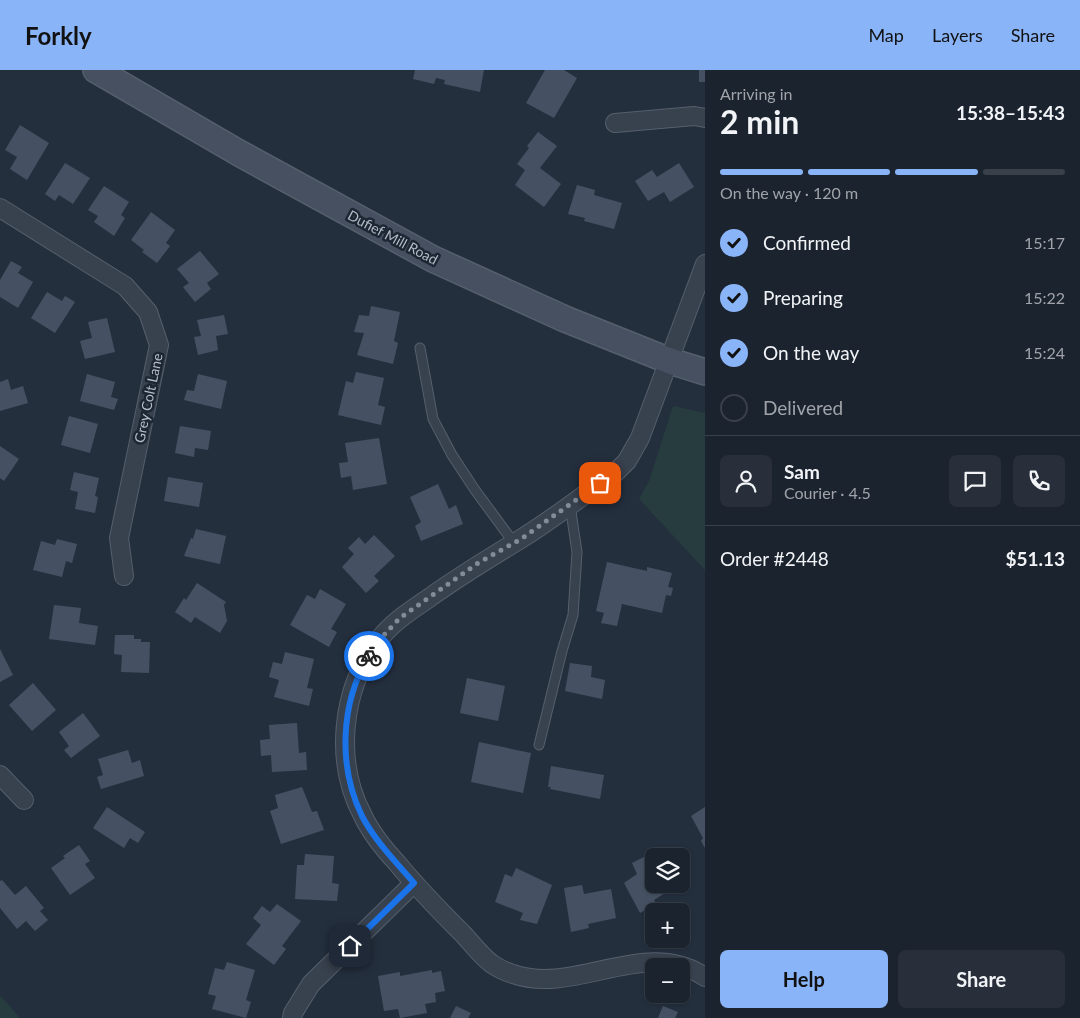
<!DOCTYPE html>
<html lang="en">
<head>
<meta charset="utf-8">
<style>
  :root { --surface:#1b232e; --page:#282f3a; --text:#f1f3f6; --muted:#a0a4aa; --line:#39404a; --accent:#8ab4f8 }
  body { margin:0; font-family:Lato,sans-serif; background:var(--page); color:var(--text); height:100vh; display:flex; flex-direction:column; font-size:19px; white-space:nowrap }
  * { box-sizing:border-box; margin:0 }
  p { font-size:16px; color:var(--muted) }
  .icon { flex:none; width:28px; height:28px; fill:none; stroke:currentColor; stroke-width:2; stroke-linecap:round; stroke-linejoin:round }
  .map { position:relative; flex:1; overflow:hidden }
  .details { display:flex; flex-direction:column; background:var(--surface); width:375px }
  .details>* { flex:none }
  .buttons { position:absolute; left:645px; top:778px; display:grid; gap:10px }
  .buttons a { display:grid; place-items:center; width:45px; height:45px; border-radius:8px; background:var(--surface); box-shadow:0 1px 4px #0004,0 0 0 1px var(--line); font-size:25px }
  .pin { position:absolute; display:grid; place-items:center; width:42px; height:42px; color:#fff; margin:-21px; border-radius:10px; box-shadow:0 2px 8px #0006 }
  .courier { position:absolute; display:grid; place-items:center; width:50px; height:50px; margin:-25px; border:4px solid #1a73e8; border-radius:50%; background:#fff; color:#222; box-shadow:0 1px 6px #0007 }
  .head em { font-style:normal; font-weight:700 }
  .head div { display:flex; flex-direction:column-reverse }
  .head { display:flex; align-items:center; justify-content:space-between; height:85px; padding:0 15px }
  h1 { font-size:32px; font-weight:700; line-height:38px }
  .bar { display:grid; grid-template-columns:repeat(4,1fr); gap:8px 5px; align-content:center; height:60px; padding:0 15px }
  .bar i { height:6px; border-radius:4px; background:var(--line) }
  .bar .selected { background:var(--accent) }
  .bar p { grid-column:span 4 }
  .line { display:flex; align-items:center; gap:12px; padding:0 15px; border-top:1px solid var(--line) }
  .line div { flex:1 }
  .round { display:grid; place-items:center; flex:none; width:52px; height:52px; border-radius:8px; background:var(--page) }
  ol { padding:0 15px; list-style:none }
  li { display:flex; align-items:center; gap:15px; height:55px }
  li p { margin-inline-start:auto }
  li .icon { padding:5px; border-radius:50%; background:var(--accent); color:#111; stroke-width:4 }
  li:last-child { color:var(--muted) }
  li i { width:28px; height:28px; border:2px solid var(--line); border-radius:50% }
  .button { display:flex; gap:10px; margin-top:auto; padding:10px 15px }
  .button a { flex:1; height:58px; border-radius:8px; background:var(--accent); color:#111; font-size:20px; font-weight:700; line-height:58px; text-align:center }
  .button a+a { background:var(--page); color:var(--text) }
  header { display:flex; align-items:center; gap:30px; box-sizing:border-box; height:70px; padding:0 25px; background:var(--accent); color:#111 }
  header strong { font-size:24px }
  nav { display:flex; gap:28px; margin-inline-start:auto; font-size:18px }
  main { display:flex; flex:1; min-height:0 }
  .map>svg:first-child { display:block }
  .green { fill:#263c3f }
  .building { fill:#455162 }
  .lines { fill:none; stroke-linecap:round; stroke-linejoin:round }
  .service-casing { stroke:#565f6c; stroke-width:11 }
  .minor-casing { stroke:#565f6c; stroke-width:20 }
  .secondary-casing { stroke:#565f6c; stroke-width:28 }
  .service { stroke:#38414e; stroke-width:9 }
  .minor { stroke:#38414e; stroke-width:18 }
  .secondary { stroke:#465061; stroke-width:25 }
  .done { stroke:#828b98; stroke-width:5; stroke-dasharray:0 9 }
  .route { stroke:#1a73e8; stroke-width:6 }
  .labels { text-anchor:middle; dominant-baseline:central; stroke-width:5; stroke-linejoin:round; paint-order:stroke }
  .street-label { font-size:14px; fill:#b4bcc9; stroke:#1d2633 }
</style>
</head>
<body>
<header>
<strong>Forkly</strong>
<nav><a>Map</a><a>Layers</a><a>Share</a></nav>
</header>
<main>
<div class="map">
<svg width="705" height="948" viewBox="0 0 705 948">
  <rect width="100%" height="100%" fill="#242f3e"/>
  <path class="green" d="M673,336l32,7v157l-66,-71 10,-18z
    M0,925l20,23h-20z"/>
  <path class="building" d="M415,0h69l-4,22 -36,-8 1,-4 -9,-2 -2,6 -21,-5z
    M545,0h19l13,8 -23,40 -28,-15z
    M699,0h6v12h-6z
    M20,55l29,18 -22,37 -17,-11 7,-12 -12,-7z
    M538,62l19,14 -17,22 21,16 -17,23 -29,-22 10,-15 -8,-6 12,-16 -2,-2z
    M65,93l25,15 -17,26 -14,-9 -4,6 -10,-7z
    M679,93l15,24 -24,15 -6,-10 -16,9 -13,-20 17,-11 5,7z
    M577,115l18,5 -1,5 28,8 -8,26 -30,-8 1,-3 -17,-4z
    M104,116l25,16 -8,13 4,3 -11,18 -20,-14 4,-6 -10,-6z
    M151,142l24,18 -9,13 4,3 -13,17 -15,-11 2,-2 -13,-10z
    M200,181l19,23 -12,9 4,6 -16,13 -12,-15 6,-4 -12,-14z
    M11,191l11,6 -4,6 15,9 -15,26 -18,-11v-17z
    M47,222l15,9 3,-5 10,6 -20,31 -24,-15z
    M371,236l29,6 -6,29 4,2 -5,21 -36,-9 7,-22 -10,-1 5,-17 10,1z
    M224,245l4,19 -12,2 2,14 -20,5 -4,-18 7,-1 -4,-16z
    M107,248l8,34 -30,7 -5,-18 12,-3 -4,-16z
    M356,302l28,6 -6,27 7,2 -4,18 -43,-10 8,-34 7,2z
    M87,304l28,8 -4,15 7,2 -4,11 -34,-9z
    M198,304l29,7 -6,28 -37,-9 3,-10 7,1z
    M8,309l3,11 12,-4 5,17 -28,8v-29z
    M69,346l29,8 -8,29 -29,-8z
    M180,356l31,5 -3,19 -13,-2 -1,9 -19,-4z
    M379,368l8,46 -34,6 -2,-14 -10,2 -2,-15 9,-1 -3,-19z
    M0,376l19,13 -15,22 -4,-3z
    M74,402l25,6 -4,18 3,1 -3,16 -20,-4 3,-17 -8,-2z
    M168,407l35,6 -4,24 -35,-6z
    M438,414l11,25 7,-4 7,19 -42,17 -6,-15 6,-4 -11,-25z
    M196,459l30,7 -6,28 -36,-8 7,-18 2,1z
    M374,465l21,21 -21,20 5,5 -13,12 -24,-26 12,-13 -6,-6 11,-11 6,7z
    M57,469l20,5 -5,19 -6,-2 -4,16 -29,-7 8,-29 14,4z
    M607,492l40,9v-4l25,6 -4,14 5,1 -2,8 -5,-1 -4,18 -40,-9 -5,22 -16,-3 3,-10 -8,-2z
    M197,513l29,19 -2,3 3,16 -7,12 -25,-16 -4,6 -16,-11 9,-14 2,2z
    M320,519l26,15 -15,25 6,3 -8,15 -39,-22 17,-30 8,4z
    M54,535l27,3 -2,15 19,3 -3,19 -46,-6z
    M115,565h19v4h7v3h9l-1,31 -28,-1 1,-17 -8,-1z
    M0,579l13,26 -13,7z
    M285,582l29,7 -7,29 6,1 -4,17 -35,-9 5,-17 -10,-3 4,-15 9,2z
    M570,593l22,3 -1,11 14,3 -3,19 -37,-8z
    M467,608l38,8 -7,35 -38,-8z
    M33,613l23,27 -24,21 -23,-26z
    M83,643l17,23 -29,22 -7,-8 5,-4 -10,-14z
    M297,653l2,30 7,-1 1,18 -35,2 -1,-17 -10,1 -1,-16 10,-1 -1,-14z
    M479,672l52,11 -8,40 -52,-11z
    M128,680l4,13 8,-3 4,16 -43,13 -4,-12 6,-2 -5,-16z
    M551,696l53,9 -4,24 -50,-10 1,-2h-3z
    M302,717l10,25 5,-1 7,19 -43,14 -11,-33 8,-3 -3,-13z
    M107,737l38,25 -7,11 -8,-5 -6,10 -31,-20z
    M705,737v41l-4,-7 2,-3 -12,-22z
    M79,775l11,16 -5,3 10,14 -25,17 -19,-27 14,-10 -2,-2z
    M305,784l29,2 -2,27 7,1 -2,17 -42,-2 2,-34h7z
    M648,785l6,9v20h24v1l-24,15 2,4 -16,9 -16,-30 13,-9 -5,-11z
    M516,798l36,17 -15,39 -17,-4 3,-7 -28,-11 10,-28 7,3z
    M2,810l13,15 11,-9 18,22 -4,3 8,9 -13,11 -9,-10 -9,8 -17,-21v-27z
    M582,815l2,9 27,-5 5,29 -28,6 1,4 -18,4 -7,-44z
    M277,834l24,17 -19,25 4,3 -12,16 -28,-21 15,-19 -8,-7 9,-12 8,6z
    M227,892l28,8 -9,30 5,2 -5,16 -34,-9 4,-13 -8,-2 7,-26 9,2z
    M432,900v3l9,-2 4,20 -10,2 1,9 -11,2 2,9 -27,5 -2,-9 -14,2 -6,-35 22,-4v4z
    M456,936l15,7 -3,5h-18z
    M663,936l15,6 -3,6h-17z"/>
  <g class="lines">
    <g class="service-casing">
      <path id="service" d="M420,278l13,71 19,36 23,35 39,53
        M539,675l23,-94 11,-36 4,-63 -7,-47"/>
    </g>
    <g class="minor-casing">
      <path id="minor" d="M615,53l79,-7 11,2
        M0,138l125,78 23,26 11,33 -40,193 5,38
        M705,194l-65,174 -13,23 -12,12c-32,22 -63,47 -96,67 -31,19 -61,37 -90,58 -19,13 -38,25 -51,43 -37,49 -44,121 -15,175 8,17 21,33 34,47 21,26 44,49 67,72 9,10 18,22 28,29 6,4 14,8 21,10 63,22 132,-38 192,3
        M0,705l24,25
        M292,948l1,-5 18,-29 103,-101"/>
    </g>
    <g class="secondary-casing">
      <path id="secondary" d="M96,0l143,83 194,106 132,60 105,42 35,11"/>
    </g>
    <use href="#service" class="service"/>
    <use href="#minor" class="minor"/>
    <use href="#secondary" class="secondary"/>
  </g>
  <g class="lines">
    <path class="done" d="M369,586l9,-15 22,-23 78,-55 43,-24 79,-56"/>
    <path class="route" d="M350,876l64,-63c-18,-21 -39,-42 -52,-67 -24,-49 -22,-113 7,-160"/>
  </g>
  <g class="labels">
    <g class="street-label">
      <text transform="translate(393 167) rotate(28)">Dufief Mill Road</text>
      <text transform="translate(148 328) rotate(-78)">Grey Colt Lane</text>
    </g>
  </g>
</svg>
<div class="buttons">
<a><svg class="icon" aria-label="layers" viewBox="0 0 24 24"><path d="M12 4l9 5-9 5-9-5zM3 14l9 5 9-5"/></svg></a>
<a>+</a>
<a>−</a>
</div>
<div class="pin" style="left:600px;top:413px;background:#ea580c"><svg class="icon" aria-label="bag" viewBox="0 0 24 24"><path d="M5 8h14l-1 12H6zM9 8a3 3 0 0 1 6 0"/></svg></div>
<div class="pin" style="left:350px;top:876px;background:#1f2937"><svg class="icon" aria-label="home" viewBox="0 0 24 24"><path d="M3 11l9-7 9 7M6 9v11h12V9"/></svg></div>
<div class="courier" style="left:369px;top:586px"><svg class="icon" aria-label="bike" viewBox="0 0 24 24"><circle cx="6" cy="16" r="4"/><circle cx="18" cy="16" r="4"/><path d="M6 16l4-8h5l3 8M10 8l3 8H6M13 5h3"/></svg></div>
</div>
<section class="details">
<div class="head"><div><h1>2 min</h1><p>Arriving in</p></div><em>15:38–15:43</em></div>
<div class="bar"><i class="selected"></i><i class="selected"></i><i class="selected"></i><i></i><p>On the way · 120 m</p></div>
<ol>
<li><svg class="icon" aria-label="check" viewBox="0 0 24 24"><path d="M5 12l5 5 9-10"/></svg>Confirmed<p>15:17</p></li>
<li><svg class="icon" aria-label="check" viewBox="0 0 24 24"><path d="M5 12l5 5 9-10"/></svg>Preparing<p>15:22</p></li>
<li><svg class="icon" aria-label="check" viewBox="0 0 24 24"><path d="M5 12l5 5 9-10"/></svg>On the way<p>15:24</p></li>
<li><i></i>Delivered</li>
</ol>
<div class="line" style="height:90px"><a class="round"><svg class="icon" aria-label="person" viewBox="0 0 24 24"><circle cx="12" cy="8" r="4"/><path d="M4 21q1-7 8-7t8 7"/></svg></a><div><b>Sam</b><p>Courier · 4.5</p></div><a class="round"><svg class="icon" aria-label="chat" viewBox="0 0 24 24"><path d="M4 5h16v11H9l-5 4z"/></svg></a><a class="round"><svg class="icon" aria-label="phone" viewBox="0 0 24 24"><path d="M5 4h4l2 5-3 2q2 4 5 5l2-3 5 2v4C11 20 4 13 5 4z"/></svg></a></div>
<div class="line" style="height:65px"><div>Order #2448</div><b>$51.13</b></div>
<div class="button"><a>Help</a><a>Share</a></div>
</section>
</main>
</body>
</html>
